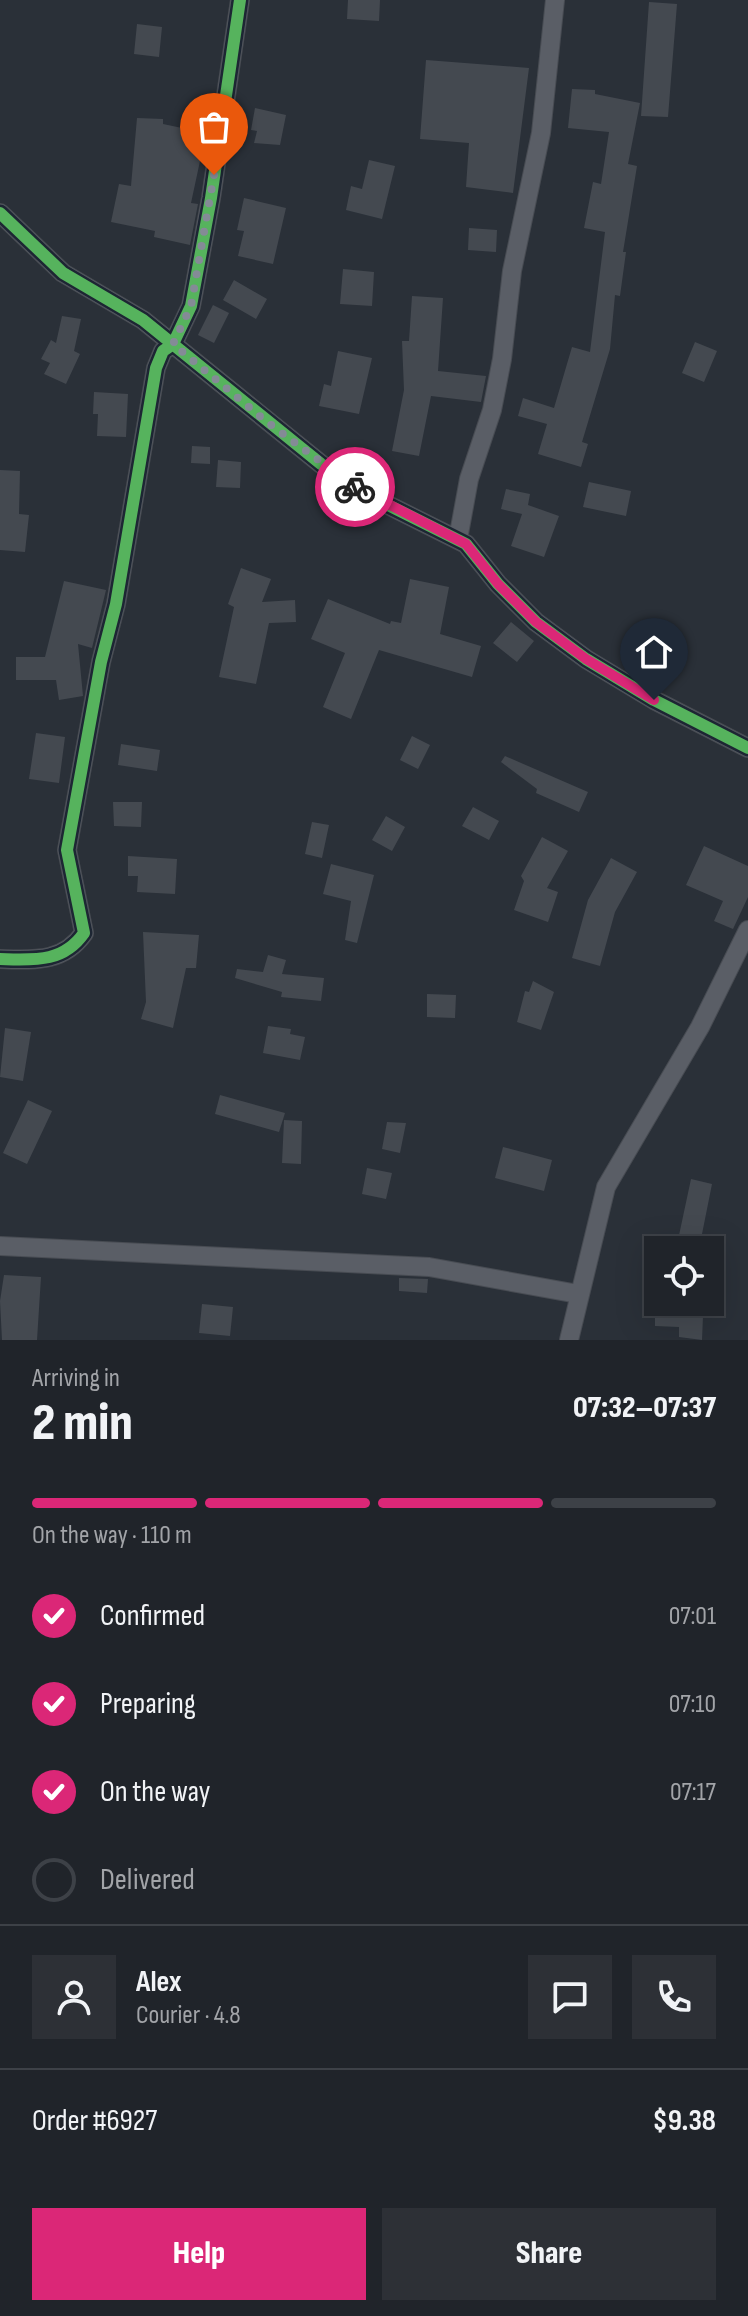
<!DOCTYPE html>
<html lang="en">
<head>
<meta charset="utf-8">
<style>
  :root { --surface:#20242a; --page:#2d3036; --text:#f1f3f6; --muted:#a2a4a8; --line:#3d4147; --accent:#db2777 }
  body { margin:0; font-family:"Sofia Sans Condensed",sans-serif; background:var(--page); color:var(--text); height:100vh; display:flex; flex-direction:column; font-size:30px; white-space:nowrap }
  * { box-sizing:border-box; margin:0 }
  p { font-size:26px; color:var(--muted) }
  .icon { flex:none; width:44px; height:44px; fill:none; stroke:currentColor; stroke-width:2; stroke-linecap:round; stroke-linejoin:round }
  .map { position:relative; height:1340px; overflow:hidden }
  .panel { display:flex; flex-direction:column; background:var(--surface); flex:1 }
  .panel>* { flex:none }
  .controls { position:absolute; left:644px; top:1236px; display:grid; gap:16px }
  .controls a { display:grid; place-items:center; width:80px; height:80px; border-radius:0px; background:var(--surface); box-shadow:0 8px 32px #0002,0 0 0 2px var(--line); font-size:40px }
  .pin { position:absolute; display:grid; place-items:center; width:68px; height:68px; color:#fff; margin:-82px -34px; border-radius:50% 50% 50% 0; rotate:-45deg; box-shadow:0 0 8px #0007 }
  .pin .icon { rotate:45deg }
  .courier { position:absolute; display:grid; place-items:center; width:80px; height:80px; margin:-40px; border:6px solid #db2777; border-radius:50%; background:#fff; color:#222; box-shadow:0 2px 10px #0007 }
  .head em { font-style:normal; font-weight:800 }
  .head div { display:flex; flex-direction:column-reverse }
  .head { display:flex; align-items:center; justify-content:space-between; height:136px; padding:0 32px }
  h1 { font-size:52px; font-weight:800; line-height:60px }
  .bar { display:grid; grid-template-columns:repeat(4,1fr); gap:12px 8px; align-content:center; height:96px; padding:0 32px }
  .bar i { height:10px; border-radius:6px; background:var(--line) }
  .bar .selected { background:var(--accent) }
  .bar p { grid-column:span 4 }
  .line { display:flex; align-items:center; gap:20px; padding:0 32px; border-top:2px solid var(--line) }
  .line div { flex:1 }
  .round { display:grid; place-items:center; flex:none; width:84px; height:84px; border-radius:0px; background:var(--page) }
  ol { padding:0 32px; list-style:none }
  li { display:flex; align-items:center; gap:24px; height:88px }
  li p { margin-inline-start:auto }
  li .icon { padding:8px; border-radius:50%; background:var(--accent); color:#fff; stroke-width:4 }
  li:last-child { color:var(--muted) }
  li i { width:44px; height:44px; border:4px solid var(--line); border-radius:50% }
  .action { display:flex; gap:16px; margin-top:auto; padding:16px 32px }
  .action a { flex:1; height:92px; border-radius:0px; background:var(--accent); color:#fff; font-size:32px; font-weight:800; line-height:92px; text-align:center }
  .action a+a { background:var(--page); color:var(--text) }
  .map>svg:first-child { display:block }
  .building { fill:#444950 }
  .lines { fill:none; stroke-linecap:round; stroke-linejoin:round }
  .minor-casing { stroke:#484c53; stroke-width:20 }
  .minor { stroke:#5a5e66; stroke-width:18 }
  .cycleway-casing { stroke:#1d2633; stroke-width:17 }
  .cycleway { stroke:#56b35d; stroke-width:12 }
  .done { stroke:#848b96; stroke-width:8; stroke-dasharray:0 14.4 }
  .route { stroke:#db2777; stroke-width:10 }
</style>
</head>
<body>
<div class="map">
<svg width="748" height="1340" viewBox="0 0 748 1340">
  <rect width="100%" height="100%" fill="#2a3038"/>
  <path class="building" d="M348,0h32l-1,21 -32,-2z
    M649,2l28,2 -9,113 -27,-1z
    M137,24l25,3 -3,30 -25,-3z
    M426,60l103,8 -16,125 -47,-6 3,-44 -49,-4z
    M572,89l23,1v4l45,9 -12,61 9,2 -14,86h3l-6,44 -5,-1 -5,54 -28,93 6,2 -7,23 -43,-13 9,-30 -29,-8 5,-18 31,10 18,-61 18,5 15,-120 -21,-4 9,-46 8,2 8,-52 -41,-4z
    M255,108l31,7 -6,30 -26,-2 3,-12 -6,-1z
    M137,118l26,1v5l43,9 -15,70 7,1 -8,41 -36,-8 1,-6 -44,-9 8,-38 12,2z
    M369,160l26,6 -13,53 -36,-9 5,-24 11,3z
    M244,198l42,10 -13,56 -35,-8 6,-25 -7,-1z
    M469,228l28,2 -1,22 -28,-2z
    M343,269l31,3 -2,34 -32,-2z
    M234,280l33,19 -11,20 -33,-19z
    M412,296l31,2 -5,73 48,5 -5,26 -50,-6 -12,60 -27,-5 12,-61 -2,-49h7z
    M213,305l16,8 -15,30 -16,-8z
    M62,316l19,3 -7,32 6,3 -14,30 -22,-10 6,-11 -9,-4 10,-19 5,3z
    M695,342l22,9 -13,31 -22,-9z
    M338,351l34,7 -13,56 -40,-8 5,-22 7,2z
    M94,392l34,2 -2,43 -29,-1 1,-22h-5z
    M192,446l18,1v17l-19,-1z
    M218,460l23,2 -1,26 -24,-1z
    M0,470l20,1 -1,43 10,1 -4,37 -25,-2z
    M589,482l42,9 -5,25 -43,-9z
    M506,489l24,5 -2,11 31,11 -15,41 -33,-11 11,-32 -21,-5z
    M241,568l30,11 -9,23 33,-2 1,22 -27,1 -13,61 -37,-7 15,-70 -6,-3z
    M410,579l39,8 -9,47 41,12 -9,31 -93,-27 -28,69 -28,-12 22,-54 -34,-14 17,-40 62,25 1,-3 10,2z
    M64,581l42,9 -14,58 -14,-4 5,52 -24,4 -3,-20h-40v-23h29z
    M511,622l23,19 -17,21 -24,-19z
    M36,733l29,4 -6,46 -30,-4z
    M412,736l18,9 -12,24 -18,-9z
    M121,744l39,6 -3,21 -39,-6z
    M505,756l83,36 -9,20 -43,-19 1,-4 -36,-27z
    M113,802h29l-1,25 -27,-1z
    M473,807l26,14 -10,19 -27,-14z
    M386,816l19,11 -13,24 -20,-11z
    M312,822l17,3 -7,33 -17,-4z
    M542,837l26,14 -21,37 11,4 -10,30 -34,-12 10,-29 -3,-5z
    M704,846l44,20v31l-15,32 -19,-8 9,-20 -37,-16z
    M128,856l49,3 -2,35 -38,-2 1,-16h-10z
    M611,858l26,14 -22,40 -15,54 -28,-8 16,-58z
    M331,864l43,11 -17,68 -12,-3 6,-39 -28,-7z
    M143,932l56,3 -3,33h-10l-13,60 -32,-9 5,-17z
    M268,955l18,5 -4,14 42,4 -3,23 -40,-4 1,-5 -47,-14 2,-9 26,3z
    M533,981l21,11 -13,38 -24,-8 8,-31 4,1z
    M427,994l29,1 -1,23 -28,-1z
    M268,1026l23,3 -1,5 15,3 -5,23 -37,-7z
    M5,1028l26,4 -8,49 -23,-4z
    M220,1095l65,18 -6,19 -64,-18z
    M28,1100l24,11 -25,53 -24,-11z
    M284,1120l18,1 -1,43 -19,-1z
    M387,1122l19,1 -6,30 -18,-4z
    M503,1147l49,13 -8,31 -49,-13z
    M367,1168l25,5 -6,26 -24,-5z
    M691,1179l21,5 -12,60 -22,-4z
    M4,1275l37,2 -4,63h-35l-2,-39z
    M399,1278l29,1 -1,14 -28,-2z
    M655,1302l25,1v12l23,1 -1,24 -23,-3v-10l-24,-1z
    M202,1304l31,3 -3,29 -31,-3z"/>
  <g class="lines">
    <g class="minor-casing">
      <path id="minor" d="M0,213l63,60 80,47 178,144 43,29 102,51 32,40 38,38 50,37 68,41 94,48
        M458,539l11,-60 23,-69 10,-51 10,-88 29,-138 14,-133
        M0,959c34,1 63,4 84,-26l-17,-83 34,-188 15,-58 40,-236 7,-17 10,-7 18,-38 20,-108 29,-198
        M0,1246l429,21 149,27
        M569,1340l37,-153 94,-160 48,-97"/>
    </g>
    <use href="#minor" class="minor"/>
    <g class="cycleway-casing">
      <path id="cycleway" d="M0,213l63,60 80,47 178,144 43,29 102,51 32,40 38,38 50,37 68,41 94,48
        M0,959c34,1 63,4 84,-26l-17,-83 34,-188 15,-58 40,-236 7,-17 10,-7 18,-38 20,-108 29,-198"/>
    </g>
    <use href="#cycleway" class="cycleway"/>
  </g>
  <g class="lines">
    <path class="done" d="M214,175l-23,131 -18,38 94,78 88,65"/>
    <path class="route" d="M355,487l111,57 32,40 38,38 50,37 68,41"/>
  </g>
</svg>
<div class="controls">
<a><svg class="icon" aria-label="locate" viewBox="0 0 24 24"><circle cx="12" cy="12" r="6"/><path d="M12 2v4M12 18v4M2 12h4M18 12h4"/></svg></a>
</div>
<div class="pin" style="left:214px;top:175px;background:#ea580c"><svg class="icon" aria-label="bag" viewBox="0 0 24 24"><path d="M5 8h14l-1 12H6zM9 8a3 3 0 0 1 6 0"/></svg></div>
<div class="pin" style="left:654px;top:700px;background:#1f2937"><svg class="icon" aria-label="home" viewBox="0 0 24 24"><path d="M3 11l9-7 9 7M6 9v11h12V9"/></svg></div>
<div class="courier" style="left:355px;top:487px"><svg class="icon" aria-label="bike" viewBox="0 0 24 24"><circle cx="6" cy="16" r="4"/><circle cx="18" cy="16" r="4"/><path d="M6 16l4-8h5l3 8M10 8l3 8H6M13 5h3"/></svg></div>
</div>
<section class="panel">
<div class="head"><div><h1>2 min</h1><p>Arriving in</p></div><em>07:32–07:37</em></div>
<div class="bar"><i class="selected"></i><i class="selected"></i><i class="selected"></i><i></i><p>On the way · 110 m</p></div>
<ol>
<li><svg class="icon" aria-label="check" viewBox="0 0 24 24"><path d="M5 12l5 5 9-10"/></svg>Confirmed<p>07:01</p></li>
<li><svg class="icon" aria-label="check" viewBox="0 0 24 24"><path d="M5 12l5 5 9-10"/></svg>Preparing<p>07:10</p></li>
<li><svg class="icon" aria-label="check" viewBox="0 0 24 24"><path d="M5 12l5 5 9-10"/></svg>On the way<p>07:17</p></li>
<li><i></i>Delivered</li>
</ol>
<div class="line" style="height:144px"><a class="round"><svg class="icon" aria-label="person" viewBox="0 0 24 24"><circle cx="12" cy="8" r="4"/><path d="M4 21q1-7 8-7t8 7"/></svg></a><div><b>Alex</b><p>Courier · 4.8</p></div><a class="round"><svg class="icon" aria-label="chat" viewBox="0 0 24 24"><path d="M4 5h16v11H9l-5 4z"/></svg></a><a class="round"><svg class="icon" aria-label="phone" viewBox="0 0 24 24"><path d="M5 4h4l2 5-3 2q2 4 5 5l2-3 5 2v4C11 20 4 13 5 4z"/></svg></a></div>
<div class="line" style="height:104px"><div>Order #6927</div><b>$9.38</b></div>
<div class="action"><a>Help</a><a>Share</a></div>
</section>
</body>
</html>
